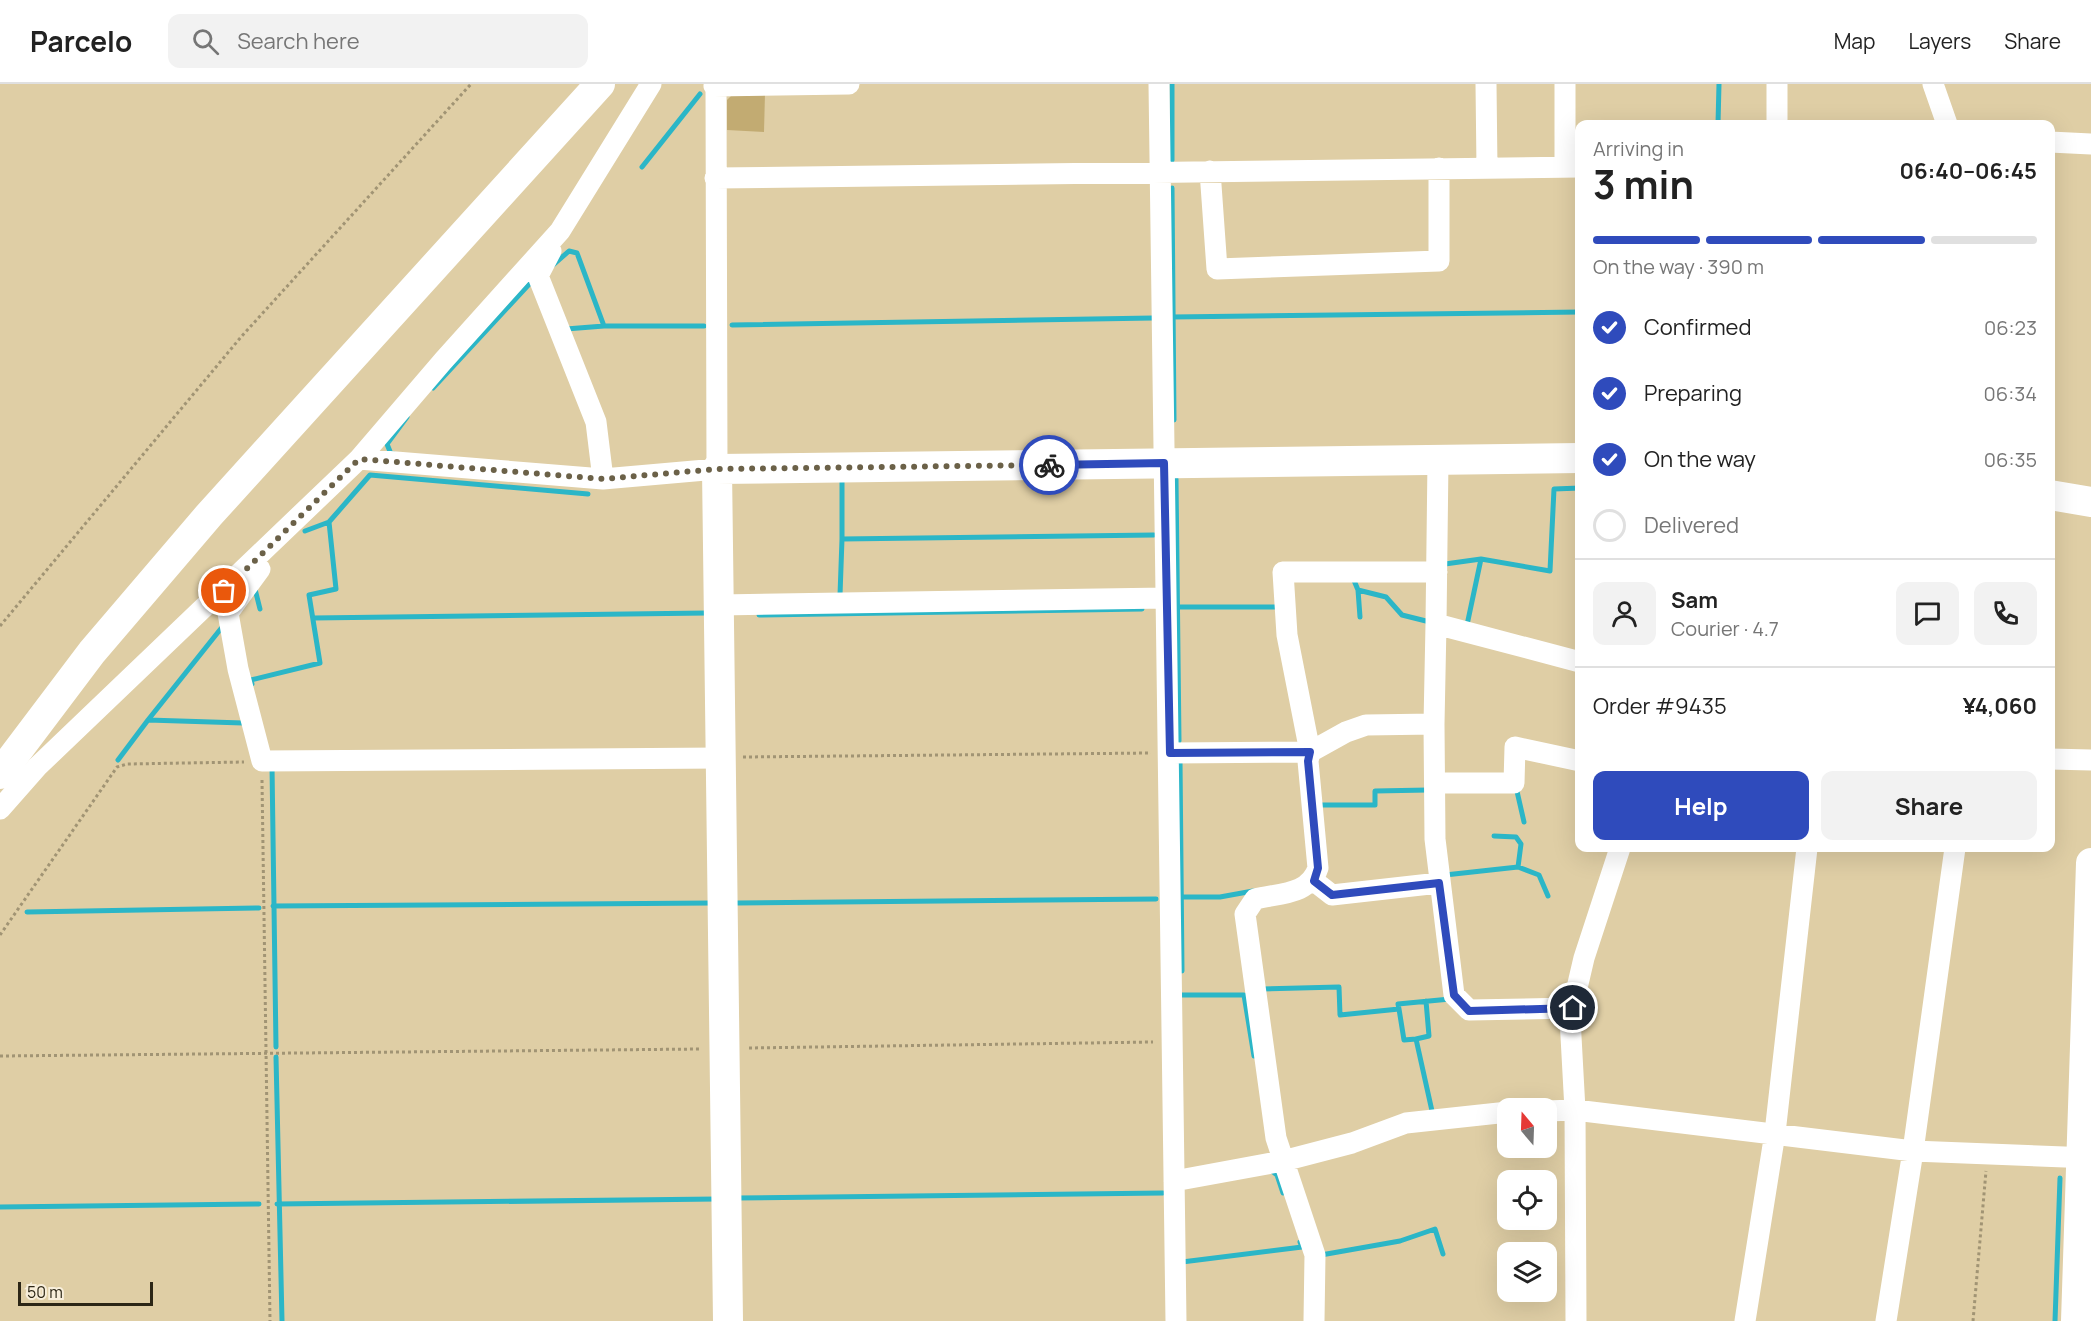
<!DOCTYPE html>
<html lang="en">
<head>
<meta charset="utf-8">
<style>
  :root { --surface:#fff; --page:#f2f2f2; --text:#222; --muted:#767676; --line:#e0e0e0; --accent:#2f4bbc }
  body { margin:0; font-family:Manrope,sans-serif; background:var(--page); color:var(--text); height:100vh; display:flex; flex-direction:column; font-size:22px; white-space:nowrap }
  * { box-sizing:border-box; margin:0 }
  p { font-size:20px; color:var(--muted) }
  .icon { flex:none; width:33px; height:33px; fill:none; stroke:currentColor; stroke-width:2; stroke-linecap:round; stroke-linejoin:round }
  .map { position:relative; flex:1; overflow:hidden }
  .sheet { position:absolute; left:1575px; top:36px; width:480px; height:732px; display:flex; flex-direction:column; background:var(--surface); border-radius:12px; box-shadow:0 6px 24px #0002 }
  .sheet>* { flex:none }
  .needle { width:39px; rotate:341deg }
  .controls { position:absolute; left:1497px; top:1014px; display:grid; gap:12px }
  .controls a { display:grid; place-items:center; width:60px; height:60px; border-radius:12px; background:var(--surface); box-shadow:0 6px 24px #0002; font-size:30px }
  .scale { position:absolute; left:18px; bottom:15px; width:135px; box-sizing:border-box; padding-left:6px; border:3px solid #2c2616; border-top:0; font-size:16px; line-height:21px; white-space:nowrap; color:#2c2616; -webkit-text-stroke:4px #f8efdb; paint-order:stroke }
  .pin { position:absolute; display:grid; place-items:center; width:51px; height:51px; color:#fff; margin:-26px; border:3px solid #fff; border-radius:50%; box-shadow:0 2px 6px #0007 }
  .courier { position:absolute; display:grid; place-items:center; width:60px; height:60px; margin:-30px; border:4px solid #2f4bbc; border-radius:50%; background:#fff; color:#222; box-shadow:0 2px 8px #0007 }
  .headline em { font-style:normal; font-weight:700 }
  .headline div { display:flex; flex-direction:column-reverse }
  .headline { display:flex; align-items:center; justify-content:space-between; height:102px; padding:0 18px }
  h1 { font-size:39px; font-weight:700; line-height:45px }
  .bar { display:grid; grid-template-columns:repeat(4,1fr); gap:9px 6px; align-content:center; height:72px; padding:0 18px }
  .bar i { height:8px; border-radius:4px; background:var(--line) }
  .bar .active { background:var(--accent) }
  .bar p { grid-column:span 4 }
  .line { display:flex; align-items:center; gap:15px; padding:0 18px; border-top:2px solid var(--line) }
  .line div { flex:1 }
  .round { display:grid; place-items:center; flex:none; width:63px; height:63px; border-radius:12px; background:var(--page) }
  ol { padding:0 18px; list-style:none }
  li { display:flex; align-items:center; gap:18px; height:66px }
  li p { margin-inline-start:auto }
  li .icon { padding:6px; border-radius:50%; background:var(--accent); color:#fff; stroke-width:4 }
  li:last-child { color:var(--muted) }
  li i { width:33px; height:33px; border:3px solid var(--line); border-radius:50% }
  .action { display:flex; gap:12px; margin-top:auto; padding:12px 18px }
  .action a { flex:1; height:69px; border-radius:12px; background:var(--accent); color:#fff; font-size:24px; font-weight:700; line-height:69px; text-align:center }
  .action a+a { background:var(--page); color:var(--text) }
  header { display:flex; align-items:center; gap:36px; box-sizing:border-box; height:84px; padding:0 30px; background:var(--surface); border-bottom:2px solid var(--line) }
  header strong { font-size:28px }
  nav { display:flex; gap:33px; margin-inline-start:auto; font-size:21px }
  .search { width:420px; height:54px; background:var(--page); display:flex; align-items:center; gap:15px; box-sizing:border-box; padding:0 21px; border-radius:12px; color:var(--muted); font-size:22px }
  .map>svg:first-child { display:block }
  .green { fill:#c2ab72 }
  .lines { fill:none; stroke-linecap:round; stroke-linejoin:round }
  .stream { stroke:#2bb6c7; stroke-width:5 }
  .path { stroke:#a19474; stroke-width:3; stroke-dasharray:3 3; stroke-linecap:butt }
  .street { stroke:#fff; stroke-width:21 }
  .secondary { stroke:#fff; stroke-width:30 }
  .done { stroke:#6b6148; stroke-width:6; stroke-dasharray:0 10.8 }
  .route { stroke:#2f4bbc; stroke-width:8 }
</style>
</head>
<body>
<header>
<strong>Parcelo</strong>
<div class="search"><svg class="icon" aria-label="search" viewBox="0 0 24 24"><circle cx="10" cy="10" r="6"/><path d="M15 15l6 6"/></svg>Search here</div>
<nav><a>Map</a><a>Layers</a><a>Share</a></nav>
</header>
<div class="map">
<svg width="2091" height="1237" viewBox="0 0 2091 1237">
  <rect width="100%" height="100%" fill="#dfcea5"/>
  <path class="green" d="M735,8l30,1 -1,39 -37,-2v-30z"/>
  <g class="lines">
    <path class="stream" d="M1718,40l1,-40
      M1172,76v-76
      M642,83l58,-73
      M1172,104l2,232
      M552,182l17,-15 8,2 27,73
      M1172,233l408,-5
      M732,241l421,-7
      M566,245l38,-3h100
      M433,304l100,-108
      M394,370h-3l-4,-10 20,-27
      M1176,395l3,262
      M305,447l24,-9
      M842,455v-61
      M1445,480l36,-5
      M1353,494l5,12 2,27
      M255,505l5,20
      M1358,506l28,7 16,18 28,7
      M840,511l2,-56 312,-4
      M1177,523h103
      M759,531l383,-6
      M313,534l394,-5
      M1464,541h3l14,-66 69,12 4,-82 26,-1
      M223,542l-75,94 95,3
      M252,600l-1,-4 69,-17 -11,-68 27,-6 -7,-67 41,-47 218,19
      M118,676l30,-40
      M1180,676l2,211
      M272,682l4,281
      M1516,703l8,35
      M1322,721h53v-14l53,-1
      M1494,752l22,1 5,7 -3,23
      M1445,791l73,-8 21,8 9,21
      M1181,813h39l33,-6
      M737,819l419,-4
      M273,822l438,-3
      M27,828l232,-4
      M1261,905l78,-2 1,28 59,-6 -1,-5 52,-5
      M1182,911h62l10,61
      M1399,925l5,31 12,-1 16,72
      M1416,955l13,-3 -3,-35
      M276,973l6,264
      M1272,1087l5,4 6,18
      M736,1114l427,-5
      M277,1120l440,-5
      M0,1123l259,-3
      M1321,1171l79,-14 35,-12 8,25
      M1182,1178l120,-15 -2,-5
      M2055,1237l5,-143"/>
    <path class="path" d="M0,542l241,-289 230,-253
      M743,673l408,-4
      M262,696l8,541
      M0,851l117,-168 10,-3 117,-2
      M749,964l404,-6
      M0,972l700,-7
      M1973,1237l13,-150"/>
    <path class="street" d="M715,0l-1,2 135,-2
      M1159,0l17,1237
      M1486,0l1,84
      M1565,0v83
      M1777,0v40
      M1933,0l14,40
      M2050,58l41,2
      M1210,87l7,98 222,-8v-93
      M715,94l865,-11
      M551,167l-13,25 58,146 7,57
      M359,375l244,20 114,-10 -1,-385
      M1438,376l-2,164 144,38
      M260,485l-32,44 10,56 24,92 459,-3
      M719,521l447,-7
      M1436,540l-2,100 -68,1 -20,7 -36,20 -23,-117 -4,-63h154
      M1434,640l1,115 19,156 15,15 104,-2
      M1170,669l140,-1 -2,9 10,107c-9,27 -38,25 -63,31l-10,15 31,224 39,117 -1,66
      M2050,675l41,1
      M1435,699h79l1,-36 65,14
      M0,725l37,-42 322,-308 84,-98 117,-130 91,-147
      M1314,797l18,14 107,-12
      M1546,1027l29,-1 338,41 178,7
      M1174,1097l109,-20 69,-18 54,-20 102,-11
      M1576,1237l-1,-211 -5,-92 14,-60 36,-110
      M1745,1237l30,-188 32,-285
      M1886,1237l27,-170 42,-303"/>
    <path class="secondary" d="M2050,411l41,7
      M0,690l92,-122 117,-137 391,-431
      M728,1237l-11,-852 863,-11
      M2076,1237l15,-458"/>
  </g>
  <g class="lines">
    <path class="done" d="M224,507l135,-132 244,20 114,-10 332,-4"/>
    <path class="route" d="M1049,381l115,-2 6,290 140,-1 -2,9 10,107 -4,13 18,14 107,-12 15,112 15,16 104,-3"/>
  </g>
</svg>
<div class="controls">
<a><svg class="needle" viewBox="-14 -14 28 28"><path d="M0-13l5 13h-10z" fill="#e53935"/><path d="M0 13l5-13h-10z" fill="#767676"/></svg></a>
<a><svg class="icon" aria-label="locate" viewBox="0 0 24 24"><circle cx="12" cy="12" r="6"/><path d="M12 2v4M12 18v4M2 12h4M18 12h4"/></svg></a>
<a><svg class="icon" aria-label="layers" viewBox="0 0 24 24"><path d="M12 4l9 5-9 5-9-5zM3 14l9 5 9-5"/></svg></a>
</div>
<div class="scale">50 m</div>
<div class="pin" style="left:224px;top:507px;background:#ea580c"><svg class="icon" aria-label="bag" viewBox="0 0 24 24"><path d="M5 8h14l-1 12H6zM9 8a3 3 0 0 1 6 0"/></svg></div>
<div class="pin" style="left:1573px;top:924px;background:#1f2937"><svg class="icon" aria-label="home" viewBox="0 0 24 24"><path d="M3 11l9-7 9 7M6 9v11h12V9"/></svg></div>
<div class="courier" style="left:1049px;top:381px"><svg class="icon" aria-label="bike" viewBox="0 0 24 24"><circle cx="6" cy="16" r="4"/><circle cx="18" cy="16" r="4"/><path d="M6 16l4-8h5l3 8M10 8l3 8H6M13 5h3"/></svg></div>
<section class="sheet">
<div class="headline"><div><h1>3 min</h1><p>Arriving in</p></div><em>06:40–06:45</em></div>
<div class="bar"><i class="active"></i><i class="active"></i><i class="active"></i><i></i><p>On the way · 390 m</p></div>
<ol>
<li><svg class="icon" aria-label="check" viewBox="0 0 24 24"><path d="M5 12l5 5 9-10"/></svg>Confirmed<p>06:23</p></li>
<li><svg class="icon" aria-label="check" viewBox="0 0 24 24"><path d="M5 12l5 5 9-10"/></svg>Preparing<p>06:34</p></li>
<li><svg class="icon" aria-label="check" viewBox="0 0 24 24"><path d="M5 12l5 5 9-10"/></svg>On the way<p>06:35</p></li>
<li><i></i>Delivered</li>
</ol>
<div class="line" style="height:108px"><a class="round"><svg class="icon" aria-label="person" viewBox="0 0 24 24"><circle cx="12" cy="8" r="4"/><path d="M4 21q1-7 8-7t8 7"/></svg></a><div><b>Sam</b><p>Courier · 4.7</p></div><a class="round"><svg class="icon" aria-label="chat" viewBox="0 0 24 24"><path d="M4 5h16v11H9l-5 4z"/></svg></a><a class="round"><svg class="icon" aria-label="phone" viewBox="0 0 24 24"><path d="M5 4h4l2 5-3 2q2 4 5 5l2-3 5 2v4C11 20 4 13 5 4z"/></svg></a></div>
<div class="line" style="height:78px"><div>Order #9435</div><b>¥4,060</b></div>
<div class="action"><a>Help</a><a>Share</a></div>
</section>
</div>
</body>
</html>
